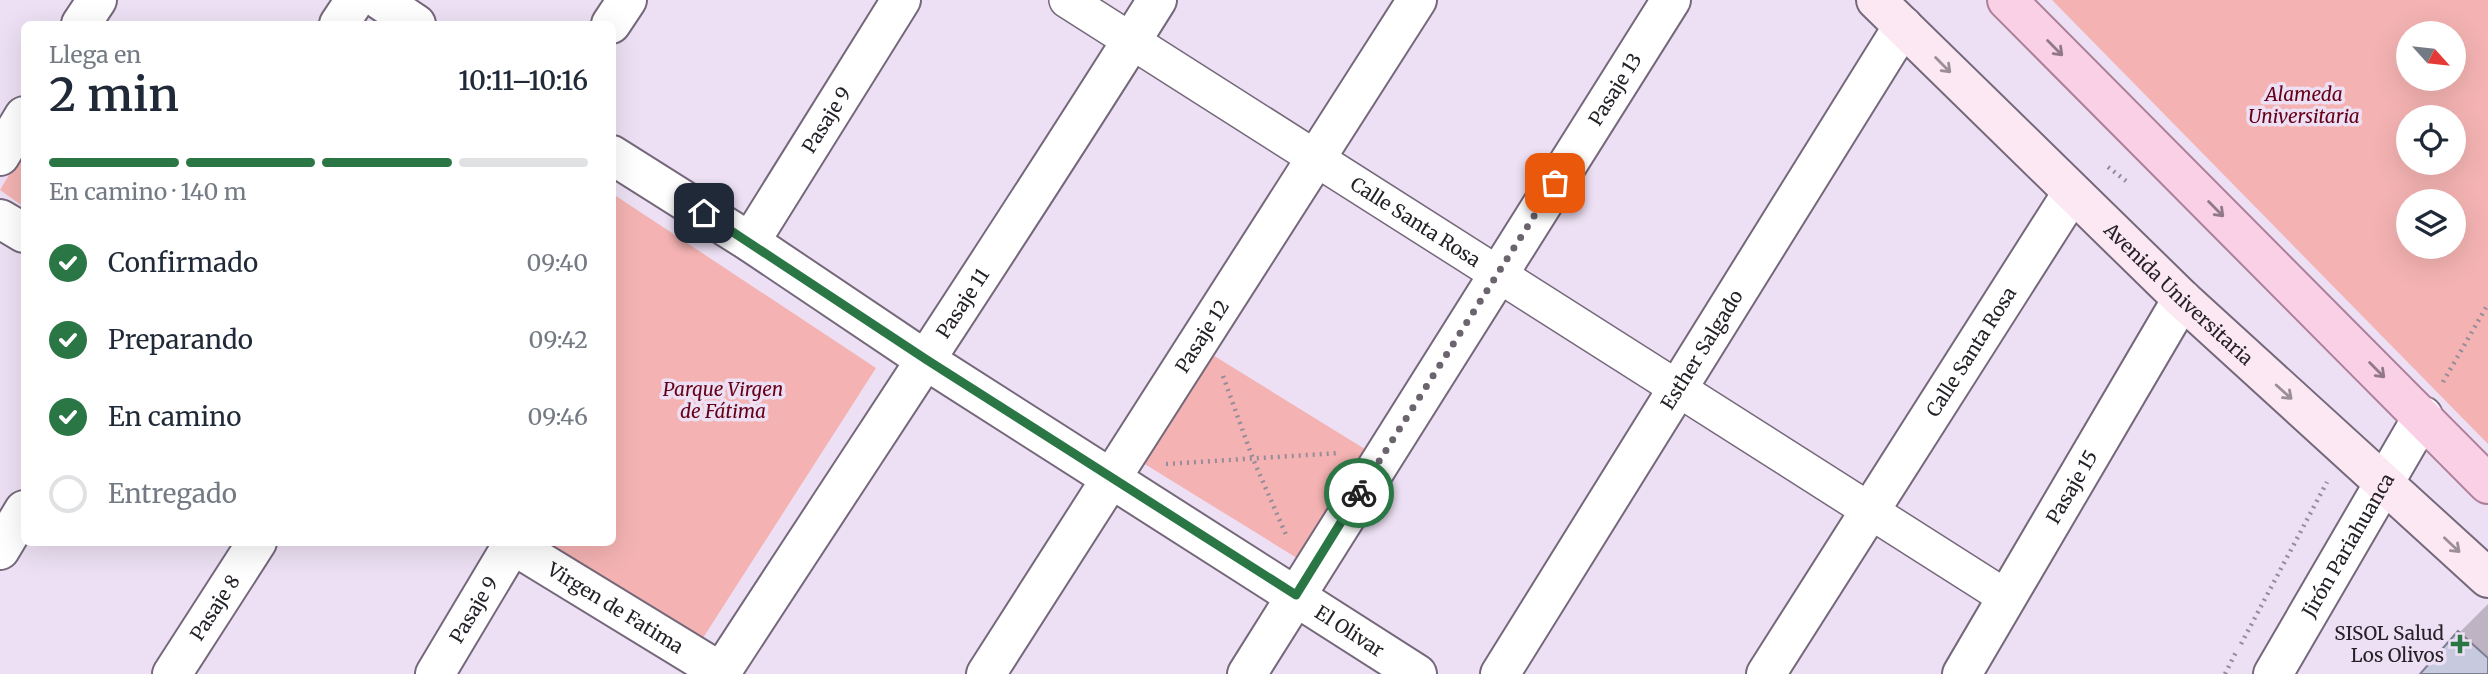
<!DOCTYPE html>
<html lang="es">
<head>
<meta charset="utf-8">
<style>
  :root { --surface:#fff; --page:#f6f6f7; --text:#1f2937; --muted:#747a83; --line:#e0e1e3; --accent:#2a7645 }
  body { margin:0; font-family:Merriweather,serif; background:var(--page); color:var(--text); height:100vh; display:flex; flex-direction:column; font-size:26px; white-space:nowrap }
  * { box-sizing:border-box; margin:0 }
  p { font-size:23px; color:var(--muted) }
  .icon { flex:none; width:38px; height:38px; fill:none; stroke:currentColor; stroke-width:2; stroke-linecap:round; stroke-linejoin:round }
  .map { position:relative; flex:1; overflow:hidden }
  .sheet { position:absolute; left:21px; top:21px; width:595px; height:525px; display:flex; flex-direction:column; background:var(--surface); border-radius:10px; box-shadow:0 7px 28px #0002 }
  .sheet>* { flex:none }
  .needle { width:46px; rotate:117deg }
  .controls { position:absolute; left:2396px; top:21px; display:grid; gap:14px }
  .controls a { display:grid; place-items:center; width:70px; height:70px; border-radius:50%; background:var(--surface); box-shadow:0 7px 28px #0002; font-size:35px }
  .pin { position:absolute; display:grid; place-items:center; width:60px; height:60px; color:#fff; margin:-30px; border-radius:14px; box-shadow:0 4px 10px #0006 }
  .courier { position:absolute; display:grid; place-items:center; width:70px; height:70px; margin:-35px; border:5px solid #2a7645; border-radius:50%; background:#fff; color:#222; box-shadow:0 2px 9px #0007 }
  .summary em { font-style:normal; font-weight:600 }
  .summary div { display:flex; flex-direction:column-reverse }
  .summary { display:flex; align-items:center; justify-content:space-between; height:119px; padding:0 28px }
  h1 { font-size:46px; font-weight:600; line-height:52px }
  .bar { display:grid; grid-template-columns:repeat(4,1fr); gap:10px 7px; align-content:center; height:84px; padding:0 28px }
  .bar i { height:9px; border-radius:5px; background:var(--line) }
  .bar .active { background:var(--accent) }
  .bar p { grid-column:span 4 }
  ol { padding:0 28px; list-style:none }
  li { display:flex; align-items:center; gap:21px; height:77px }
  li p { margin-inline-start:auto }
  li .icon { padding:7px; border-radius:50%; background:var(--accent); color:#fff; stroke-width:4 }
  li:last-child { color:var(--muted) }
  li i { width:38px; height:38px; border:4px solid var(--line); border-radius:50% }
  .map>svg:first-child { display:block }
  .green { fill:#f4b3b2; fill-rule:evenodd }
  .shadow { fill:#0003 }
  .building { fill:#c7c9df; stroke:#7d7e92; stroke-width:2 }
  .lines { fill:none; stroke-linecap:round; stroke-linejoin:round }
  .pedestrian-casing { stroke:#74687a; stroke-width:38 }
  .minor-casing { stroke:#74687a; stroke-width:42 }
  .tertiary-casing { stroke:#74687a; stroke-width:42 }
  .secondary-casing { stroke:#74687a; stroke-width:42 }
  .primary-casing { stroke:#ad7f98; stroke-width:42 }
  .path { stroke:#958c9a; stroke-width:4.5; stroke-dasharray:2 5; stroke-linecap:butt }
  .pedestrian { stroke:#fff; stroke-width:35 }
  .minor { stroke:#fff; stroke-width:38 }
  .tertiary { stroke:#fff; stroke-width:38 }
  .secondary { stroke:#fce8f2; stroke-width:38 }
  .primary { stroke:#fad0e6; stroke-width:38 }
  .oneway { stroke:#907887 }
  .oneway2 { stroke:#9b8e97 }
  .done { stroke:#6b646f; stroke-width:7; stroke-dasharray:0 12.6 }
  .route { stroke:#2a7645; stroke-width:9 }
  .poi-dot { fill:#2a7645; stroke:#ede0f4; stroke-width:2.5 }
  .labels { text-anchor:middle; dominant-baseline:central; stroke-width:7; stroke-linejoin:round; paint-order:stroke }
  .street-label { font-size:19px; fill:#252128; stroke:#ede0f4 }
  .park-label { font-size:19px; font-style:italic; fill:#650117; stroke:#ede0f4 }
  .poi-label { font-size:19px; fill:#252128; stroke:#ede0f4; text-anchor:end }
</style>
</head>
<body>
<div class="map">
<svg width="2488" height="674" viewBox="0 0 2488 674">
  <rect width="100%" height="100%" fill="#ede0f4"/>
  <path class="green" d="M2052,0h436v444zM2454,33v46h-46v-46zM2454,117v46h-46v-46zM2408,201h46v46h-46z
    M24,150v57l-24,-17z
    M613,194l263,174 -173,270 -157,-95 66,-1z
    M1203,349l170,105 -68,109 -170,-105z"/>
  <path class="shadow" d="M2488,604v70h-66l38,-42z"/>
  <path class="building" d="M2458,631l30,27v16h-68z"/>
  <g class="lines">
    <g class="pedestrian-casing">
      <g id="pedestrian">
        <path id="s1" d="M1067,0l940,598"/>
      </g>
    </g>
    <g class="minor-casing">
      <g id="minor">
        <path d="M380,0l36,24"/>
        <path d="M81,24l16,-24"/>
        <path d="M339,24l16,-24"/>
        <path d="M611,24l16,-24"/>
        <path id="s2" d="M612,155l138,87 177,119 490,313"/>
        <path d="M0,156l24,-40"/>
        <path d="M0,219l24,14"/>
        <path id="s3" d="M750,242l151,-242"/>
        <path id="s4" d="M508,542l216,132"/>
        <path d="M0,550l24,-40"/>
        <path id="s5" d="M172,674l85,-132"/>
        <path id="s6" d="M435,674l77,-129"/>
        <path id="s7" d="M720,674c146,-225 295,-447 437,-674"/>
        <path id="s8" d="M986,674l431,-674"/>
        <path id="s9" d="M1247,674l424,-674"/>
        <path id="s10" d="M1500,674l403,-648"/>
        <path id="s11" d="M1766,674l306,-481"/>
        <path id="s12" d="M1962,674l220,-375"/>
      </g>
    </g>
    <g class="tertiary-casing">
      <g id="tertiary">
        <path id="s13" d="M2273,674l150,-258"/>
      </g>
    </g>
    <g class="secondary-casing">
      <g id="secondary">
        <path id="s14" d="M1876,0l306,299 306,279"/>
      </g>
    </g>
    <g class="primary-casing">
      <path id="primary" d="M2007,0l481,484"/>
    </g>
    <path class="path" d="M2108,167l18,14
      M1223,376l30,83 34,78
      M2443,382l45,-78
      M1166,464l173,-11
      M2241,644l86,-162
      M2225,674l11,-22"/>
    <use href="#pedestrian" class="pedestrian"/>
    <use href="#minor" class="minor"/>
    <use href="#tertiary" class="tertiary"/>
    <use href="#secondary" class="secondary"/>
    <use href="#primary" class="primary"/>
  </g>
  <defs><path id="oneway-shaft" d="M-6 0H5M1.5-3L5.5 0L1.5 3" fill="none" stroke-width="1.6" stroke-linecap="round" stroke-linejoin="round" transform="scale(1.75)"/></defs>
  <g class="oneway">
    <use href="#oneway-shaft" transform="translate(2055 48) rotate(45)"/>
    <use href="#oneway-shaft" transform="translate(2216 209) rotate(45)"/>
    <use href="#oneway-shaft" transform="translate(2377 370) rotate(45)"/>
  </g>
  <g class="oneway2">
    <use href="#oneway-shaft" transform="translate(1943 65) rotate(45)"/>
    <use href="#oneway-shaft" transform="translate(2284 392) rotate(42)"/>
    <use href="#oneway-shaft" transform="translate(2452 545) rotate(43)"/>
  </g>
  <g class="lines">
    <path class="done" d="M1359,493l196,-310"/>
    <path class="route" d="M704,213l223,147 369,235 63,-102"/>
  </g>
  <path class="poi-dot" d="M2456.5 633.5h7v7h7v7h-7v7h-7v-7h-7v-7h7z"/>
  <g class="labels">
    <g class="street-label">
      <text stroke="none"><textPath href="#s9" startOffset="691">Pasaje 13</textPath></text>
      <text stroke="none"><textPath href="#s3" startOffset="144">Pasaje 9</textPath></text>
      <text stroke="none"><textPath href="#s1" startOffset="413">Calle Santa Rosa</textPath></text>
      <text stroke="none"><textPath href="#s14" startOffset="422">Avenida Universitaria</textPath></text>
      <text stroke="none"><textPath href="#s7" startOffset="443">Pasaje 11</textPath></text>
      <text stroke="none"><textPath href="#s8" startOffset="401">Pasaje 12</textPath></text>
      <text stroke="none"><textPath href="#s10" startOffset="382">Esther Salgado</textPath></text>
      <text stroke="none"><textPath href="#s11" startOffset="382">Calle Santa Rosa</textPath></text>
      <text stroke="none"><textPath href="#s12" startOffset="217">Pasaje 15</textPath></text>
      <text stroke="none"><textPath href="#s13" startOffset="149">Jirón Pariahuanca</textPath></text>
      <text stroke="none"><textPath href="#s5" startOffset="79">Pasaje 8</textPath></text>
      <text stroke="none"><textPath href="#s4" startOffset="126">Virgen de Fatima</textPath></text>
      <text stroke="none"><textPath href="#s6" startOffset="75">Pasaje 9</textPath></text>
      <text stroke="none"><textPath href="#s2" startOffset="878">El Olivar</textPath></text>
    </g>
    <g class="park-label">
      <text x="2304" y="94">Alameda<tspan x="2304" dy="22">Universitaria</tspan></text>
      <text x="723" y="389">Parque Virgen<tspan x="723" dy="22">de Fátima</tspan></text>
    </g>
    <g class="poi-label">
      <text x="2444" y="633">SISOL Salud<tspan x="2444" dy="22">Los Olivos</tspan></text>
    </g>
  </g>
</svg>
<div class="controls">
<a><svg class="needle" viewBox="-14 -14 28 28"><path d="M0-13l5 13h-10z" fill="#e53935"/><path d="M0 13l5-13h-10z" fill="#747a83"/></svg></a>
<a><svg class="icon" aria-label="locate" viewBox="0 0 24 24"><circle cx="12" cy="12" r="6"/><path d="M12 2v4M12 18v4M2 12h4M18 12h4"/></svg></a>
<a><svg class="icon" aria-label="layers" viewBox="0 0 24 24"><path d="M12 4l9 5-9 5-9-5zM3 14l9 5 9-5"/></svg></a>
</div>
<div class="pin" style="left:1555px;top:183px;background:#ea580c"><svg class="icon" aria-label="bag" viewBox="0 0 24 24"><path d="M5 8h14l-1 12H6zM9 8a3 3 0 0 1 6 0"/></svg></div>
<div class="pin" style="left:704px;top:213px;background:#1f2937"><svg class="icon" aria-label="home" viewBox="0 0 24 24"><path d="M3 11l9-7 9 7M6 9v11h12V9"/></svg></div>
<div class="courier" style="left:1359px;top:493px"><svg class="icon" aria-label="bike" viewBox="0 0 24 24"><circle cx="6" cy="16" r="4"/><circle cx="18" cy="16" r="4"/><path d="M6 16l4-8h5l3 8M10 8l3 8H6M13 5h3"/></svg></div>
<section class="sheet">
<div class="summary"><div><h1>2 min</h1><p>Llega en</p></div><em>10:11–10:16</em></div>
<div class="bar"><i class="active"></i><i class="active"></i><i class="active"></i><i></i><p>En camino · 140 m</p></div>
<ol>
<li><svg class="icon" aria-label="check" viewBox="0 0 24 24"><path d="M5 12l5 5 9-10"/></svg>Confirmado<p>09:40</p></li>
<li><svg class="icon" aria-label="check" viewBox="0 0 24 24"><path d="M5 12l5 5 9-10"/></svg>Preparando<p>09:42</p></li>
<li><svg class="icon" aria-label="check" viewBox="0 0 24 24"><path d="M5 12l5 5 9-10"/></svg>En camino<p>09:46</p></li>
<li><i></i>Entregado</li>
</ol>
</section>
</div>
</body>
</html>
